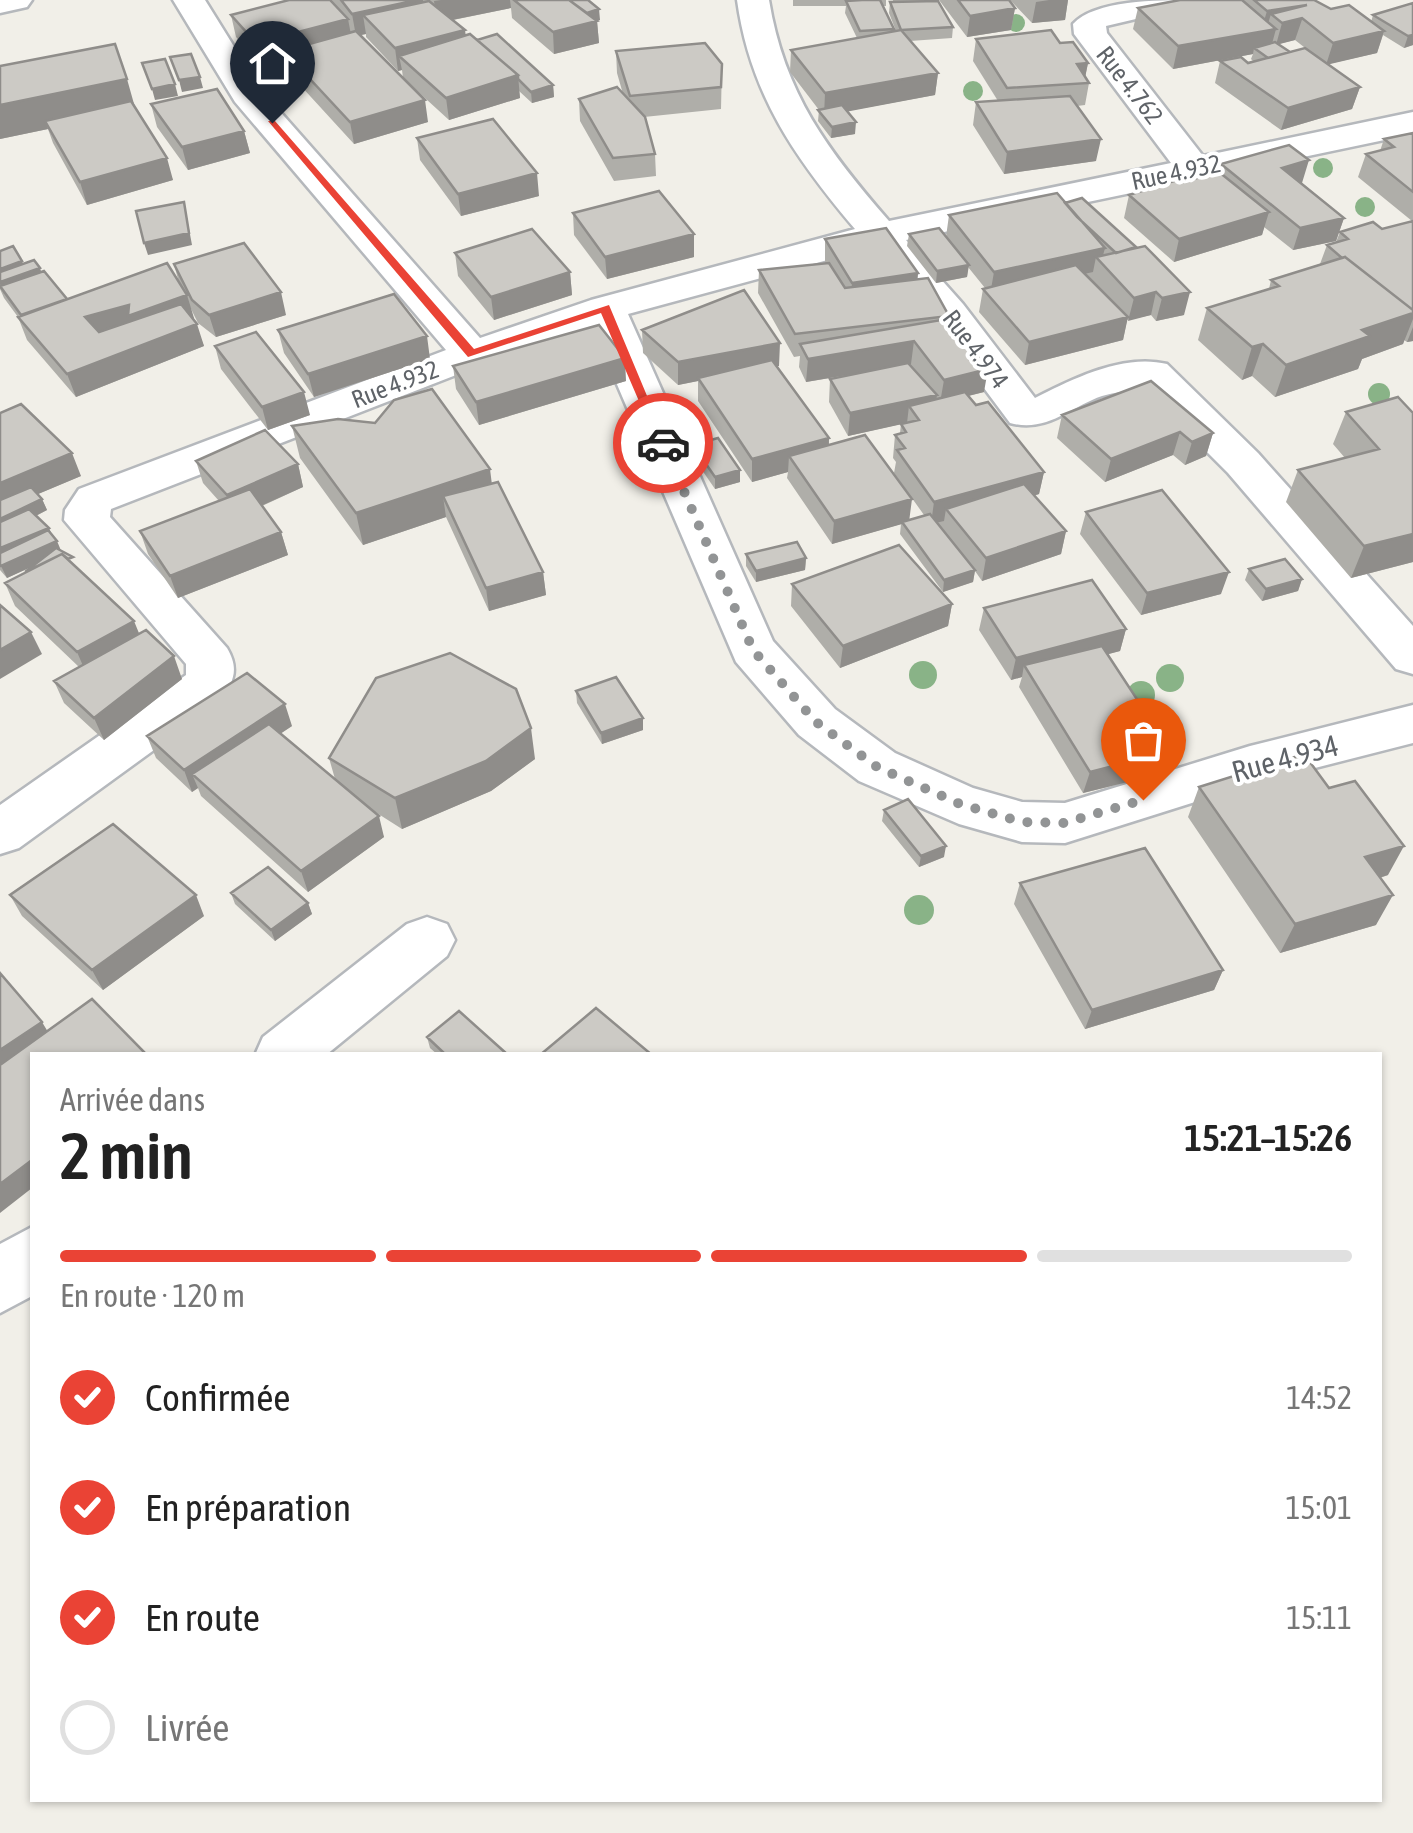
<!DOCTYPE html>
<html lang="fr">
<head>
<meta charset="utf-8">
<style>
  :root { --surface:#fff; --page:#f6f6f6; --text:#222; --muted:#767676; --line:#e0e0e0; --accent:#ea4335 }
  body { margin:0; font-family:"Asap Condensed",sans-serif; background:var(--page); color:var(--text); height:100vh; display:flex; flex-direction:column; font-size:38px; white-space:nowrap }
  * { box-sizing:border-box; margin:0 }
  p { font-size:32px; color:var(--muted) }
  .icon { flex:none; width:55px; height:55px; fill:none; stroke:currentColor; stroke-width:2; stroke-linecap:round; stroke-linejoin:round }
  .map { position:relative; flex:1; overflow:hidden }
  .panel { position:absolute; left:30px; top:1052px; width:1352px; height:750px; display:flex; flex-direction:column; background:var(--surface); border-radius:0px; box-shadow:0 2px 8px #0004 }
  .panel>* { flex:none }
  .pin { position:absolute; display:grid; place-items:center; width:85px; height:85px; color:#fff; margin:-102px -42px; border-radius:50% 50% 50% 0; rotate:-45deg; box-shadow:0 0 10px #0007 }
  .pin .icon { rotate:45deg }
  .courier { position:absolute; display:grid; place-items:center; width:100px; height:100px; margin:-50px; border:8px solid #ea4335; border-radius:50%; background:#fff; color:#222; box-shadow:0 2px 12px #0007 }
  .overview em { font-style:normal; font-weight:600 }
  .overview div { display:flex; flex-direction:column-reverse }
  .overview { display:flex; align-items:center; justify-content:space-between; height:170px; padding:0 30px }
  h1 { font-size:65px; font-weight:600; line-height:75px }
  .bar { display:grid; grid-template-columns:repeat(4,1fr); gap:15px 10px; align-content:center; height:120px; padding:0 30px }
  .bar i { height:12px; border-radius:8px; background:var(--line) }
  .bar .selected { background:var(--accent) }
  .bar p { grid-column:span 4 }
  ol { padding:0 30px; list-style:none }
  li { display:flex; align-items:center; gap:30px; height:110px }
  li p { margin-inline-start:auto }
  li .icon { padding:10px; border-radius:50%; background:var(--accent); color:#fff; stroke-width:4 }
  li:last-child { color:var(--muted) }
  li i { width:55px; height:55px; border:5px solid var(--line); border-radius:50% }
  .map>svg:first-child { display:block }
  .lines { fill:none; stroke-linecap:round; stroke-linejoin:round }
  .street-casing { stroke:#b5b8bc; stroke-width:5 }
  .street { fill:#fff; fill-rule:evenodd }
  .tree { fill:#89b387 }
  .wall { fill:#afaea9; fill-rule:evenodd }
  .shaded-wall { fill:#8f8d8a }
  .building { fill:#cccac5; stroke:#8f8d8a; stroke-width:2.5 }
  .route { fill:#ea4335 }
  .done { stroke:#929495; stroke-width:10; stroke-dasharray:0 18 }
  .labels { text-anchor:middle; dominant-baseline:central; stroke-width:8; stroke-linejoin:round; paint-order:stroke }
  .far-street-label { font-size:25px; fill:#5f6368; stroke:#fff }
  .street-label { font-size:30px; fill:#5f6368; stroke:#fff }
</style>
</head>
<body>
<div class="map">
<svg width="1413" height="1833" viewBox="0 0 1413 1833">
  <rect width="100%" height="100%" fill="#f1efe8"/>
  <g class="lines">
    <g class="street-casing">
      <path id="street" d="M0,0h32l-5,7 -27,6z
        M173,0h32l56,90 219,248 111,-38 264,-71c-60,-71 -105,-135 -118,-229h32c15,93 59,151 120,221l282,-58 -97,-129 -1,-10c22,-24 84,-24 119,-24l-5,7 -81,19 1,7 96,123 210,-44v22l-507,106 57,64 72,94c37,-19 89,-45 132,-34l91,89 155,173v48l-17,-5 -168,-196 -85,-85c-13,3 -28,4 -41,8 -32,11 -55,37 -92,27l-76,-102 -62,-73 -244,66 145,327 62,68 60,44 78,35 49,14 43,1 185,-57 163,-41v38l-161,41 -187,59 -43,-1 -63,-18 -100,-43 -60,-46 -63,-73 -144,-336 -105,37 -376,146 -1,8 117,131c13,22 6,34 -7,54l-201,146 -19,6v-49l186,-130v-11l-122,-144 1,-10 14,-21 367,-139 -211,-248z
        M427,917l20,7 8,16 -8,16 -121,99h-71l8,-18 144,-113z
        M32,1227v69l-32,17v-69z"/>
    </g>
    <use href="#street" class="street"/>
  </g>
  <g class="tree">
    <circle cx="1016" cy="23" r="9"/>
    <circle cx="973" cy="91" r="10"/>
    <circle cx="1323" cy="168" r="10"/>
    <circle cx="1365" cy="207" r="10"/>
    <circle cx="1379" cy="394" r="11"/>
    <circle cx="923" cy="675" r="14"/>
    <circle cx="1170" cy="678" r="14"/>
    <circle cx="1141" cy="695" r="14"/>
    <circle cx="919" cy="910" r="15"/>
  </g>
  <path class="wall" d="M289,0h299l12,20 -3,1 2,22 -45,11 -42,-36 -1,-10 -58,12 13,15 87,50 1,12 -22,6 -13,-12 1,7 -71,22 -46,-42 -1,-8 -4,1 -32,-34v-3l-6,1 68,87 -74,22 -65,-71 -3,-14 -25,7 -25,-29 -5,-22z
    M793,0h93v6h-3l11,23v3l2,-1 -7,-18 1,-11h3v-2h30l30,27 -1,11 -42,3 28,32 -3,22 -88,16 8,23 -24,4 -13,-17 1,-11 -29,-38 1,-22 66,-12 -12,-25 1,-7h-53z
    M939,0h70l6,8 -4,22 -44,7z
    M1010,0h58l-3,20 -33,3z
    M1180,0h134l17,9 40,13 2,-7 40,-12v42l-9,3 -21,-13 -6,18 -49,11 32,23 -8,22 -71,21 -66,-47 5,-22 28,2 6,-1 -3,-3 2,-5 -80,15 -40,-40 5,-21zM1295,40l14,11 -19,1 -12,-8z
    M976,39l84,4 28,20 -3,14 4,6 -4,22 -8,1 19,55 -92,13 -31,-49 3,-23 22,-1 -25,-40z
    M616,51l106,13 -1,45 -77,8 11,37 1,22 -42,5 -34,-60 -1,-22 44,-5 -6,-21z
    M0,66l135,42 38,72 -86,25 -34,-62 -5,-14 -48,10z
    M151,104l93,27 6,22 -62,17 -31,-43z
    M1413,133v208l-6,1 -3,-2 -1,4 -41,15 -4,10 -83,28 -23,-21 -10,4 -44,-40 9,-32 62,-19 2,-9 49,-16 7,-19 9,-3 4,-10 42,-3 30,-8 -54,-44 8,-23 14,-3 4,-12z
    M417,138l122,58 -78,20 -41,-56z
    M1221,164l81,19 42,35 -8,23 -43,9 -29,-23 -2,8 -88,27 -50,-44 5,-23 90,-23z
    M1065,203l71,44 -1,2 49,66 -28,6 -5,-6 -24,5 -4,20 -98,25 -46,-53 4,-23 2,-1 -17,-21 -1,10 -31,6 -29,-37 2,-12 37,3 3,-22z
    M573,213l121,44 -87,22 -33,-44z
    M825,239l93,34 -1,7 32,36 -1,4 36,72 -16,4 76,76 -5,22 -5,2 32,35 -5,23 -79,27 -7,-10 -2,11 -30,10 -43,-58 1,-10 -69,20 -45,-66 1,-6 -36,10 -54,-81v-20l-20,4 -35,-32 -1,-23 137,36h-2l52,72v7l81,75 14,-5 -30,-42 2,-11 -3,-4 2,-23 5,-2 1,-9 -53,12 -19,-34 1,-23 36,-7 -60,10 -7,-15 1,-11 -6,1 -36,-64 1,-23 66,-6z
    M0,251l23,13 18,8 26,27 112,-16 -5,-19 112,51 -70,22 -18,-14 -8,-16 3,12 11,27 -128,51 -49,-57 -9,-23 -14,-19 -4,-9z
    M455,253l115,19 2,23 -78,25 -36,-44z
    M278,330l152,29 -116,38 -30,-44z
    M215,346l95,69 -42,15 -47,-61z
    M453,366l173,15 -147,44 -23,-36z
    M1398,397l15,165 -62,16 -65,-76 12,-32 47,-12 -12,-14 13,-32z
    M0,413l81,63 -43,18 4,5 5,11 -11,6 16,19 9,16 121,128 -78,61 -40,-37 -10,-22 25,-14 -64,-61 -10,-23 21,-11 7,-6 -26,12 -7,-8z
    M1062,415l151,18 -7,23 -21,9 -12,-10 -68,27 -48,-44z
    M375,423l117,61 51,88 3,23 -57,16 -43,-94 -83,28 -63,-87 -8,-32z
    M693,445l47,37 -25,7 -22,-32z
    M196,461l102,3 5,23 -41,19 19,26 7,23 -110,43 -30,-44 -8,-23 79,-30 -16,-18z
    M1086,512l135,82 -80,21 -61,-81z
    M746,554l60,4 -1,12 -49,12 -10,-16z
    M1249,569l53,10 -4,12 -36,10 -17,-21z
    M792,584l160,20 -4,22 -108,42 -49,-62z
    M984,608l142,21 -6,22 -12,3 63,97 -7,22 -81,20 -64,-106 3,-10 -11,3 -32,-50z
    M576,691l67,39 -41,14 -25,-41z
    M292,726l-12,8 55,45 -6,-21 206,1 -44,32 -89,38 -33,-21 15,29 -76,55 -107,-96 -3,-8 -6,4 -36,-34 -9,-22z
    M1199,787l189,88 -8,3 -4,47 -96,28 -92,-136z
    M884,810l60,47 -25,10 -37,-46z
    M1020,883l203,87 -9,20 -129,39 -71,-125z
    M231,893l77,10 4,11 -37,27 -40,-37z
    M10,895l194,21 -101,74 -81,-74z
    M427,1037l81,18h-70l-8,-7z"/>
  <path class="shaded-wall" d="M417,0h6l3,20 -63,-5 3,19 -10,2 -4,-22z
    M441,0h69l1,8 -74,15 -3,-22z
    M1049,0h19l-3,20 -33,3 4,-21z
    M1307,5l-12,35 -19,5 6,-22 -11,-9 -5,16 10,-1 -6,22 -16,-3 -1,6 -80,15 5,-23 83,-15 6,-20z
    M1015,8l-4,22 -44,7 3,-21z
    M599,9l1,11 -3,1 2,22 -45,11 -1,-22 26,-17z
    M348,19l4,21 -68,11 2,8 -25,7 -5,-23z
    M465,30l3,22 -69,4 3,14 -4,1 -3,-23z
    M1384,31l-7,22 -51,12 7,-22z
    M1413,35v10l-9,3 4,-12z
    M1088,63l-4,20 -7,-19z
    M938,73l-3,22 -111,21 1,-23z
    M518,75l2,23 -71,22 -3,-22z
    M200,77l3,11 -21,4 -3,-12z
    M127,79l9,32 -91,10 3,8 -48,10v-34z
    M175,84l3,12 -23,4 -3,-11z
    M553,85l1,12 -22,6 -1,-11z
    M1360,87l-8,22 -71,21 7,-22z
    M425,100l3,22 -74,22 -4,-22z
    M856,122l-1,12 -24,4 1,-11z
    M244,131l6,22 -62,17 -6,-23z
    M1101,139l-5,22 -92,13 3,-22z
    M167,158l6,22 -86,25 -7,-23z
    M1309,160l-7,23 -26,7 6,-22z
    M537,173l2,23 -78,20 -3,-22z
    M184,202l8,43 -44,10 -4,-12z
    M1269,212l-7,23 -88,27 5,-23z
    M1344,218l-8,23 -43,9 7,-22z
    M694,234v23l-87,22 -2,-22z
    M1105,248l-4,15 -5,-6 -3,15 -103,23 4,-23z
    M22,261l4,12 14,-5 4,12 -40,14 -4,-10v-15z
    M969,265l-2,12 -31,6 1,-12z
    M570,272l2,23 -78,25 -3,-23z
    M918,273l-2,23 -66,10 2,-23z
    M281,292l5,23 -70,22 -7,-22z
    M1156,292l-5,23 -23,6 6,-23z
    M1190,292l-6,23 -28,6 6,-23z
    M187,295l7,23 -58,21 -43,1 -8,-23 44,-12z
    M1413,313v6l-10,25 -41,15 -4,10 -83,28 11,-32 76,-35z
    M1128,317l-5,23 -98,25 4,-23z
    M197,324l7,22 -128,51 -9,-23z
    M1413,327v14l-6,1z
    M427,336l3,23 -116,38 -6,-23z
    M914,341l-3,23 -105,18 2,-23z
    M780,343l-1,23 -79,15 -2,-3v3l-20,4v-23z
    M1263,344l-11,32 -10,4 10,-33z
    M625,358l1,23 -147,44 -3,-23z
    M988,369l-4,23 -44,11 4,-23z
    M304,392l6,23 -42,15 -6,-23z
    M937,395l-3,23 -25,-12 -2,17 -59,13 2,-23z
    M1180,432l-7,23 -68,27 6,-23z
    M1213,433l-7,23 -21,9 7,-23z
    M829,438l-1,23 -39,-5 -1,16 -36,10v-23z
    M72,453l9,23 -81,34v-27z
    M298,464l5,23 -69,31 -7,-23z
    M490,469l4,32 -51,-5 3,21 -83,28 -7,-32z
    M740,470v12l-25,7v-12z
    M1044,472l-5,22 -86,24 -7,-9 -2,12 -13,3 3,-22z
    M42,499l5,11 -47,24v-15z
    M912,499l-3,23 -77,22 2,-23z
    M49,528l5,12 -54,22v-14z
    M1066,531l-5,23 -79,27 4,-23z
    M281,532l7,23 -110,43 -8,-22z
    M1413,534v28l-62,16 13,-32z
    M57,541l5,12 -55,25 -6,-12z
    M806,558l-1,12 -49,12v-11z
    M975,570l-2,12 -30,10 1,-12z
    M543,572l3,23 -57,16 -3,-23z
    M1229,572l-8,22 -80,21 6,-22z
    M1302,579l-4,12 -36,10 4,-12z
    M952,604l-4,22 -108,42 3,-22z
    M134,621l9,22 -56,32 -10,-23z
    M1126,629l-6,22 -89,24 -7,-10 -2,12 -11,3 5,-22z
    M31,632l11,22 -42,25v-29z
    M174,656l8,23 -78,61 -10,-22z
    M285,704l7,22 -88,58 -12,-10 6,14 -6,4 -8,-22z
    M643,718v12l-41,14 -1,-11z
    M531,728l4,31 -44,32 -89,38 -7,-31z
    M1171,751l-7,22 -81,20 7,-21z
    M379,816l5,21 -76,55 -7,-21z
    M946,846l-2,11 -25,10 2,-11z
    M1404,846l-16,29 -39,12 16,-30z
    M196,895l8,21 -101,74 -11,-20z
    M1393,895l-17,30 -96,28 15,-29z
    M308,903l4,11 -37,27 -4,-11z
    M1223,970l-9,20 -129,39 7,-19z
    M42,1022l12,20 -54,36v-28z
    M32,1160v28l-32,25v-29z"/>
  <path class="building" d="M289,0h41l18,19 -92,24 -25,-28z
    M341,0h76l-65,14z
    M514,0h55l28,21 -44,11z
    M569,0h19l11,9 -12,4z
    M862,0h18l14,29 -34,2 -14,-30z
    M958,0h51l6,8 -45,8z
    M1180,0h62l34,29 -98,17 -40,-38z
    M1254,0h60l17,9 18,-4 35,26 -51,12 -31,-25 -20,5 -11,-9 36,-9 -40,6z
    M429,1l36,29 -70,18 -32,-33z
    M938,1l15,26 -52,3 -11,-28z
    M1413,3v32l-5,1 -35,-21z
    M901,30l37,43 -113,20 -34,-43z
    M1051,30l9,13 13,-1 15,21 -11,1 12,19 -82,5 -31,-49z
    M356,31l69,69 -75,22 -66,-71z
    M470,34l48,41 -72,23 -47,-42z
    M497,34l56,51 -22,7 -13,-13v-4l-41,-35z
    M1275,42l15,10 -22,6 -14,-10z
    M705,43l17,21 -1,23 -91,9 -14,-45z
    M115,44l12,35 -127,26v-39z
    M1305,48l55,39 -72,21 -68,-47 21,-4 7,6z
    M191,54l9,23 -21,3 -9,-23z
    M165,59l10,25 -23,5 -10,-26z
    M617,87l28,30 10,37 -42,4 -34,-59z
    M217,89l27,42 -62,16 -31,-43z
    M1070,96l31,43 -94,13 -31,-50z
    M131,101l36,57 -87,24 -35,-61z
    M842,105l14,17 -24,5 -14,-17z
    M493,119l44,54 -79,21 -41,-56z
    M1413,133v59l-47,-38 28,-7 -10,-8z
    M1289,145l20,15 -27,8 62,50 -44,10 -79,-64z
    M1219,172l50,40 -90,27 -50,-44 61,-19 4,3z
    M659,191l35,43 -89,23 -32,-44z
    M1057,193l48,55 -111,24 -45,-57z
    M1082,198l54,49 -20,6 -39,-36 -12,-14z
    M184,202l5,31 -45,10 -8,-32z
    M1413,221v89l-68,-53 -3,1 -15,-13 21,-6 -8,-7 33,-10 9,7z
    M886,228l32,45 -66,10 -27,-44z
    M939,228l30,37 -32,6 -28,-37z
    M532,229l38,43 -79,25 -36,-44z
    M244,243l37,49 -72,23 -17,-15 -18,-36z
    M13,246l9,15 -22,8v-18z
    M1145,246l45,46 -28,6 -6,-6 -22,6 -38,-41z
    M1345,257l68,53v3l-51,17 8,6 -84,29 -23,-21 -11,3 -45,-39 72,-22 -8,-6z
    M34,260l6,8 -40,14v-10z
    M167,263l20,32 -59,21 1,-11 -44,12 14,15 82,-28 16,20 -130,50 -49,-57z
    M829,263l16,25 83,-10 21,38 -154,18 -36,-64z
    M1076,265l52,52 -99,25 -46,-53z
    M44,271l23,28 -46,16 -21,-29z
    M744,290l36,53 -102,19 -36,-32z
    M394,294l33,42 -119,38 -30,-44z
    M947,319l41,50 -44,11 -30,-39 -106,18 -8,-15z
    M599,325l26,33 -149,44 -23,-36z
    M256,332l48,60 -42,15 -47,-61z
    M772,360l57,78 -77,21 -54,-81z
    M908,363l29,32 -87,18 -20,-34z
    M1151,381l62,52 -21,9 -12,-10 -69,27 -49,-44z
    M432,389l58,80 -134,44 -64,-87 46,-7 37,4 19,-23z
    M965,392l11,13 12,-3 56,70 -110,30 -37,-52 8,-2 -10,-13 11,-3 -5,-8 18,-4 -10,-14z
    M1398,397l15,16v121l-49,12 -66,-76 81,-21 -33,-37z
    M21,404l51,49 -72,30v-70z
    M265,430l33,34 -71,31 -31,-34z
    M865,435l47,64 -78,22 -45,-65z
    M718,438l22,32 -25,7 -22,-32z
    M498,482l45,90 -57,16 -43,-92z
    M1024,484l42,47 -80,27 -40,-49z
    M31,487l11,12 -42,20v-19z
    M250,489l31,43 -111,44 -30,-45z
    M1162,490l67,82 -82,21 -61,-81z
    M29,509l20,19 -49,20v-26z
    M930,514l45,56 -31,10 -42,-58z
    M48,530l9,11 -56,25 -1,-1v-12z
    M797,542l9,16 -50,13 -10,-17z
    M899,545l53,59 -109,42 -51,-62z
    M56,548l17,9 -5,2 -6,-5 -37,18z
    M62,554l72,67 -57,31 -72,-69z
    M1285,559l17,20 -36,10 -17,-20z
    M1092,580l34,49 -110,29 -32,-50z
    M0,605l31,27 -31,18z
    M146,630l28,26 -80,62 -40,-37z
    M1102,646l69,105 -81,21 -66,-107z
    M450,653l66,36 15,39 -45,33 -91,37 -66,-40 47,-80z
    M247,673l38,31 -101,66 -37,-34z
    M616,677l27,41 -42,15 -25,-42z
    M269,724l110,92 -78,55 -109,-97z
    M1304,754l25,34 26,-7 49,65 -39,11 28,38 -98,29 -96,-137z
    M908,799l38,47 -25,10 -37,-46z
    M113,824l83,71 -104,75 -82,-75z
    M1145,848l78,122 -131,40 -72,-127z
    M268,867l40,36 -37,27 -40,-37z
    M0,973l42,49 -42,28z
    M92,999l55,56h-115v105l-32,24v-119z
    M596,1008l56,47h-112z
    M459,1011l49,44h-62l-19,-18z"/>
  <path class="route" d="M268,121h7l199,228 135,-44 59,141 -11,-3 -56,-130 -133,44z"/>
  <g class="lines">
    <path class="done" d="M663,443l90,207 63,72 61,45 83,37 62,18 42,1 79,-23"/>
  </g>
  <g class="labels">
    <g class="far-street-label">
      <text transform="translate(1130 85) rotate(52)">Rue 4.762</text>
      <text transform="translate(1176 172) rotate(-12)">Rue 4.932</text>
      <text transform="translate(976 349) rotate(53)">Rue 4.974</text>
      <text transform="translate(395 384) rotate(-21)">Rue 4.932</text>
    </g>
    <g class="street-label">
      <text transform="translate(1285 758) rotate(-15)">Rue 4.934</text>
    </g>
  </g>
</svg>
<div class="pin" style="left:1143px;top:800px;background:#ea580c"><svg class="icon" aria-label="bag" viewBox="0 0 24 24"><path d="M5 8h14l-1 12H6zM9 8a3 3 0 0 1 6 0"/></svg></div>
<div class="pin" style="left:272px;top:123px;background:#1f2937"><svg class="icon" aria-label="home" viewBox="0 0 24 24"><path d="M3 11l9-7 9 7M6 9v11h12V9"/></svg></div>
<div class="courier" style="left:663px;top:443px"><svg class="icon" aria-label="car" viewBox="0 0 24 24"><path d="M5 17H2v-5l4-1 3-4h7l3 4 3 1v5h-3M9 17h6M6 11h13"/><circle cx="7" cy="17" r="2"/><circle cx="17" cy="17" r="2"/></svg></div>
<section class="panel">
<div class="overview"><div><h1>2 min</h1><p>Arrivée dans</p></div><em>15:21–15:26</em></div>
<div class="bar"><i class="selected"></i><i class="selected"></i><i class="selected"></i><i></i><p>En route · 120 m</p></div>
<ol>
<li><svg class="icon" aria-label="check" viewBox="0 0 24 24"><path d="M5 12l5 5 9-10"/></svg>Confirmée<p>14:52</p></li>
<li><svg class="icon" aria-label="check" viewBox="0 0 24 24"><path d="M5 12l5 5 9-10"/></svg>En préparation<p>15:01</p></li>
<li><svg class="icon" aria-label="check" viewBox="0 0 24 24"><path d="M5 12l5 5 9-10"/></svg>En route<p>15:11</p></li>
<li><i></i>Livrée</li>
</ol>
</section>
</div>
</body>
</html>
